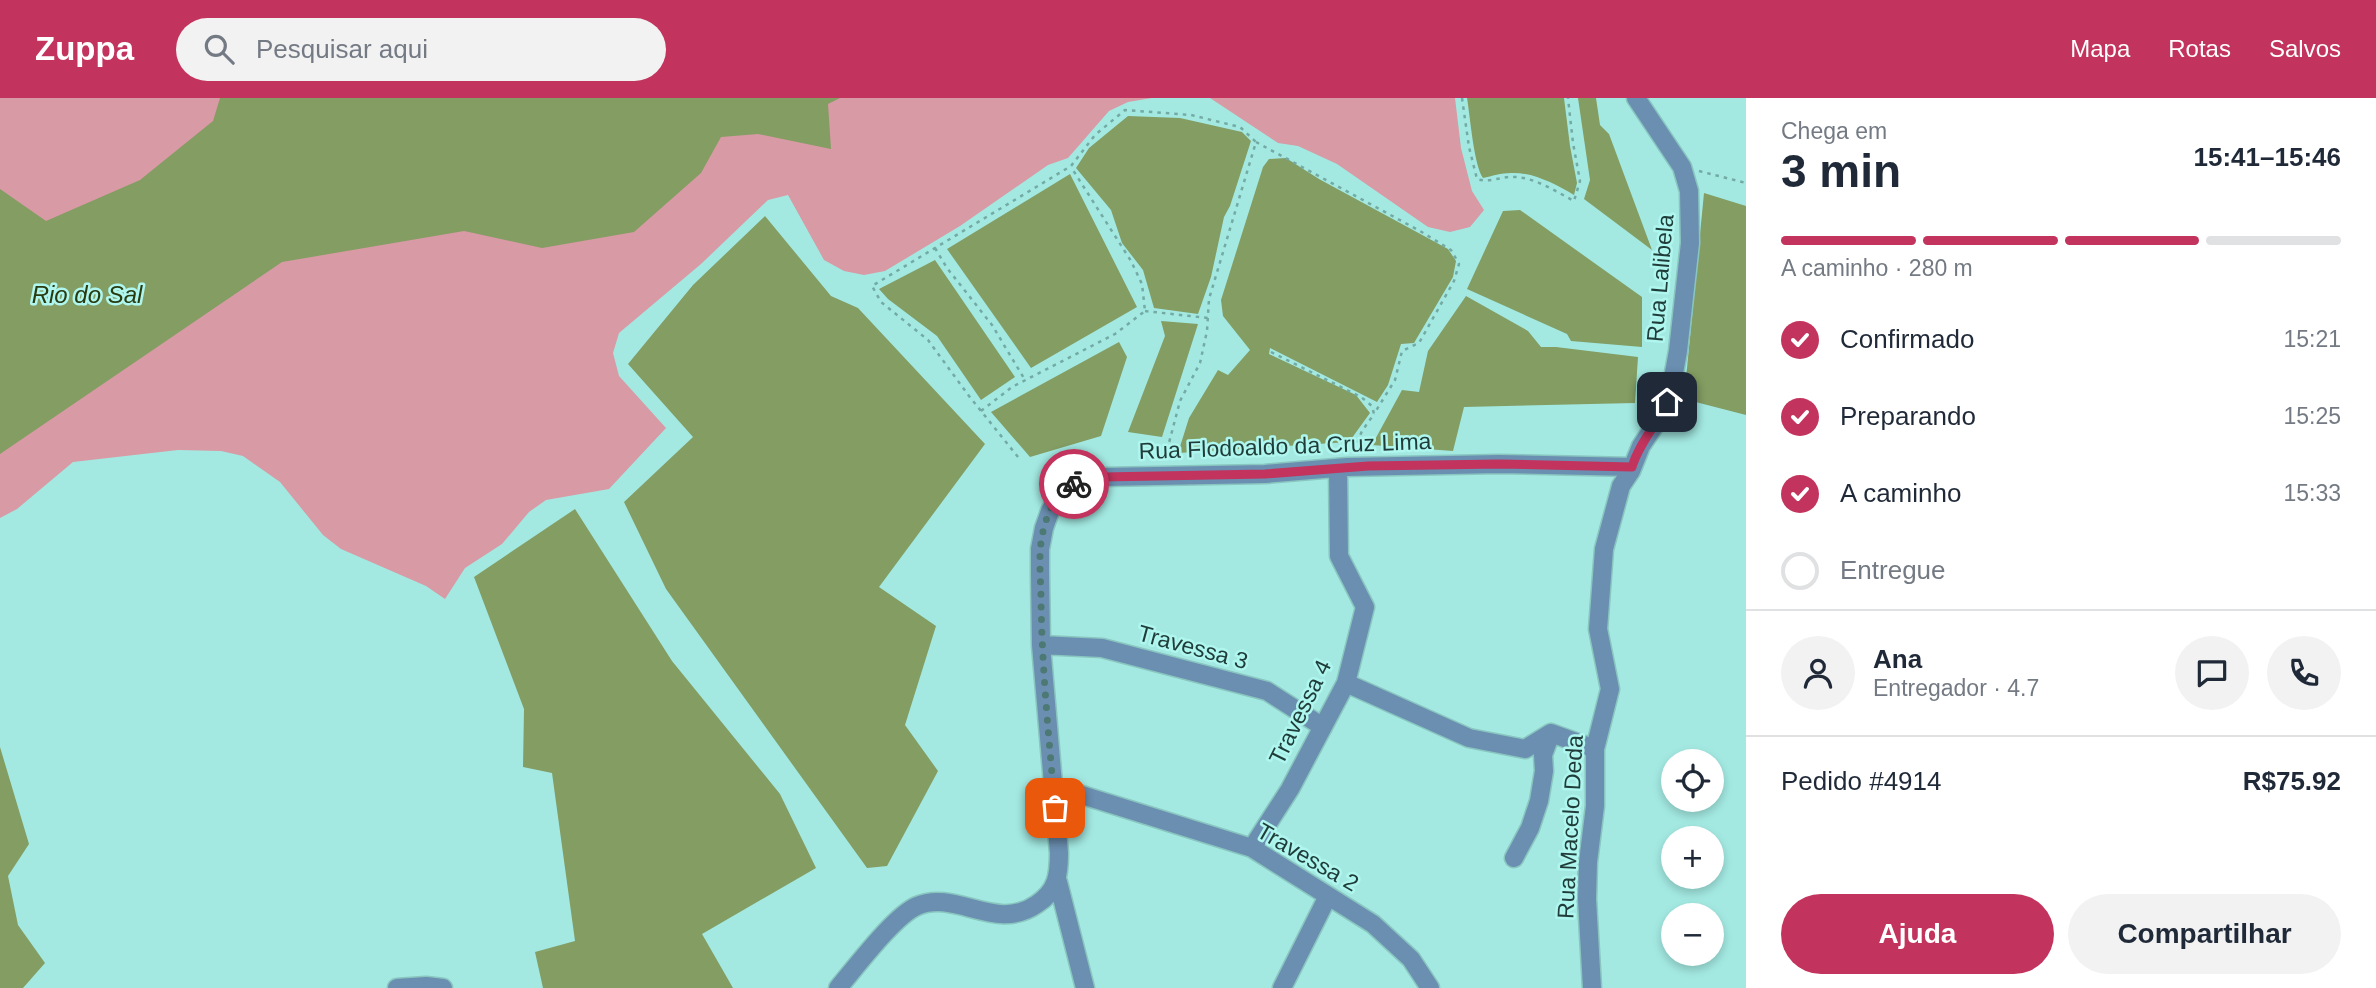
<!DOCTYPE html>
<html lang="pt">
<head>
<meta charset="utf-8">
<style>
  :root { --surface:#fff; --page:#f2f2f3; --text:#1f2937; --muted:#747a83; --line:#e0e1e3; --accent:#c2335d }
  body { margin:0; font-family:Arial,sans-serif; background:var(--page); color:var(--text); height:100vh; display:flex; flex-direction:column; font-size:26px; white-space:nowrap }
  * { box-sizing:border-box; margin:0 }
  p { font-size:23px; color:var(--muted) }
  .icon { flex:none; width:38px; height:38px; fill:none; stroke:currentColor; stroke-width:2; stroke-linecap:round; stroke-linejoin:round }
  .map { position:relative; flex:1; overflow:hidden }
  .details { display:flex; flex-direction:column; background:var(--surface); width:630px }
  .details>* { flex:none }
  .controls { position:absolute; left:1661px; top:651px; display:grid; gap:14px }
  .controls a { display:grid; place-items:center; width:63px; height:63px; border-radius:50%; background:var(--surface); box-shadow:0 4px 10px #0003; font-size:35px }
  .pin { position:absolute; display:grid; place-items:center; width:60px; height:60px; color:#fff; margin:-30px; border-radius:14px; box-shadow:0 4px 10px #0006 }
  .courier { position:absolute; display:grid; place-items:center; width:70px; height:70px; margin:-35px; border:5px solid #c2335d; border-radius:50%; background:#fff; color:#222; box-shadow:0 2px 9px #0007 }
  .head em { font-style:normal; font-weight:700 }
  .head div { display:flex; flex-direction:column-reverse }
  .head { display:flex; align-items:center; justify-content:space-between; height:119px; padding:0 35px }
  h1 { font-size:46px; font-weight:700; line-height:52px }
  .bar { display:grid; grid-template-columns:repeat(4,1fr); gap:10px 7px; align-content:center; height:84px; padding:0 35px }
  .bar i { height:9px; border-radius:5px; background:var(--line) }
  .bar .on { background:var(--accent) }
  .bar p { grid-column:span 4 }
  .line { display:flex; align-items:center; gap:18px; padding:0 35px; border-top:2px solid var(--line) }
  .line div { flex:1 }
  .round { display:grid; place-items:center; flex:none; width:74px; height:74px; border-radius:37px; background:var(--page) }
  ol { padding:0 35px; list-style:none }
  li { display:flex; align-items:center; gap:21px; height:77px }
  li p { margin-inline-start:auto }
  li .icon { padding:7px; border-radius:50%; background:var(--accent); color:#fff; stroke-width:4 }
  li:last-child { color:var(--muted) }
  li i { width:38px; height:38px; border:4px solid var(--line); border-radius:50% }
  .button { display:flex; gap:14px; margin-top:auto; padding:14px 35px }
  .button a { flex:1; height:80px; border-radius:42px; background:var(--accent); color:#fff; font-size:28px; font-weight:700; line-height:80px; text-align:center }
  .button a+a { background:var(--page); color:var(--text) }
  header { display:flex; align-items:center; gap:42px; box-sizing:border-box; height:98px; padding:0 35px; background:var(--accent); color:#fff }
  header strong { font-size:33px }
  nav { display:flex; gap:38px; margin-inline-start:auto; font-size:24px }
  .search { width:490px; height:63px; background:var(--page); display:flex; align-items:center; gap:18px; box-sizing:border-box; padding:0 24px; border-radius:38px; color:var(--muted); font-size:26px }
  main { display:flex; flex:1; min-height:0 }
  .map>svg:first-child { display:block }
  .green { fill:#d89aa4 }
  .water { fill:#839d63 }
  .lines { fill:none; stroke-linecap:round; stroke-linejoin:round }
  .minor-casing { stroke:#89c6c0; stroke-width:21 }
  .path { stroke:#73aaa4; stroke-width:2.5; stroke-dasharray:3.5 5; stroke-linecap:butt }
  .minor { stroke:#6b8fb1; stroke-width:18 }
  .done { stroke:#4d7974; stroke-width:7; stroke-dasharray:0 12.6 }
  .route { stroke:#c2335d; stroke-width:9 }
  .labels { text-anchor:middle; dominant-baseline:central; stroke-width:5; stroke-linejoin:round; paint-order:stroke }
  .street-label { font-size:23px; fill:#1f3c39; stroke:#aff6ef }
  .water-label { font-size:24px; font-style:italic; fill:#293a0f; stroke:#aff6ef }
</style>
</head>
<body>
<header>
<strong>Zuppa</strong>
<div class="search"><svg class="icon" aria-label="search" viewBox="0 0 24 24"><circle cx="10" cy="10" r="6"/><path d="M15 15l6 6"/></svg>Pesquisar aqui</div>
<nav><a>Mapa</a><a>Rotas</a><a>Salvos</a></nav>
</header>
<main>
<div class="map">
<svg width="1746" height="890" viewBox="0 0 1746 890">
  <rect width="100%" height="100%" fill="#a3e9e2"/>
  <path class="green" d="M0,0h1152l-24,4 -19,9 -41,47 -20,7 -88,61 -75,45 -21,4 -20,-4 -20,-11 -36,-65 -20,5 -67,64 -82,69 -6,20 6,23 47,52 -57,61 -63,11 -17,12 -27,32 -37,24 -20,31 -19,-13 -85,-37 -18,-14 -43,-53 -37,-26 -22,-5 -43,-1 -105,12 -56,47 -17,9z
    M1210,0h245l6,50 11,43 12,19 -14,17 -20,5 -22,-5 -91,-63 -39,-18 -20,-3z"/>
  <path class="water" d="M220,0h620l-12,6 3,45 -73,-15 -37,3 -20,36 -67,59 -92,16 -78,-17 -182,31 -282,192v-265l46,32 94,-41 73,-59z
    M1467,0h97l6,48 7,37 -3,12c-19,-11 -41,-23 -63,-22 -10,0 -19,3 -28,5 -9,-12 -13,-63 -16,-80z
    M1578,0h18l4,27 9,9 43,116 -68,-51 6,-19z
    M1128,18l52,2 62,14 9,9 -21,65 -6,11 -13,60 -13,37 -44,-6 -11,-38 -21,-27 -11,-33 -35,-42 13,-20z
    M1286,60l33,21 129,70 8,12 -3,16 -39,66 -13,1 -13,41 -11,17 -107,-54 -1,6 87,41 14,18 -21,29 -171,11 11,-35 29,-48 10,5 22,-25 -27,-34 -2,-16 42,-133 6,-8z
    M1070,76l67,133 -106,61 -84,-119z
    M1704,95l42,13v209l-62,-16z
    M1520,112l122,87v50l-71,-6 -4,-7 -100,-45 36,-78z
    M765,118l66,80 27,12 127,136 -106,143 57,39 -31,99 33,46 -51,95 -20,2 -201,-279 -42,-87 69,-65 -65,-73 65,-79z
    M935,162l80,117 -34,23 -44,-64 -49,-37 -9,-10z
    M1466,198l62,35 13,16h15l82,10 -3,46 -171,4 -11,44 -81,-6 30,-55 17,2 9,-41z
    M1161,223l37,3 -36,113 -34,-5 37,-96z
    M1119,244l8,15 -26,79 -71,21 -39,-45z
    M575,411l97,152 108,133 36,74 -114,66 31,54h-190l-8,-36 40,-11 -23,-168 -29,-6 1,-58 -50,-132z
    M0,649l29,97 -21,32 10,49 27,38 -22,25h-23z"/>
  <g class="lines">
    <g class="minor-casing">
      <path id="minor" d="M1041,547l61,3 165,43 56,36
        M1346,585l123,55 56,11 26,-16 44,16
        M1053,688l199,62 121,76 38,35 19,29
        M1252,750l38,-59 56,-106 19,-76 -26,-51 -1,-88
        M1514,760l16,-30 9,-27 5,-30 -1,-16 8,-22
        M1058,784l27,106
        M397,890l29,-2 17,2
        M838,890c18,-21 56,-72 79,-82 39,-17 79,27 120,-2 20,-13 22,-29 22,-51l-18,-208 -1,-72v-24l4,-21 6,-17 14,-23 39,-11 162,-3 82,-7 152,-3 133,3
        M1282,890l46,-92
        M1592,890l-5,-89 1,-37 7,-56v-57l15,-60 -12,-60 6,-80 17,-63 10,-15 10,-25 20,-30 10,-27 7,-38 12,-108 -1,-52 -7,-24 -46,-69"/>
    </g>
    <path class="path" d="M1462,0l7,49 8,32c11,4 23,-2 34,-2 22,-1 44,14 63,24l6,-20 -7,-38 -5,-45
      M1256,44l164,89 31,19 8,14 -5,17 -35,62 -17,8 -7,29 -21,34
      M1699,73l47,12
      M935,150l12,20 45,57 33,55
      M1145,213l63,7
      M1271,254l90,45 11,9 2,8 -12,17 -8,19
      M981,313l31,-24 103,-53 30,-23 -3,-27 -11,-23 -60,-94
      M1018,359l-49,-61 -41,-56 -47,-38 -9,-16 199,-120 24,-31 30,-25 66,5 49,12 16,15 -47,157 -2,32 -7,32 -20,38 -15,57"/>
    <use href="#minor" class="minor"/>
  </g>
  <g class="lines">
    <path class="done" d="M1055,710c-6,-69 -13,-138 -14,-208 0,-21 -3,-42 1,-64 4,-19 12,-44 32,-52"/>
    <path class="route" d="M1074,386l29,-7 162,-3 103,-8 131,-2 133,3c7,-24 25,-42 35,-65"/>
  </g>
  <g class="labels">
    <g class="street-label">
      <text transform="translate(1660 180) rotate(-85)">Rua Lalibela</text>
      <text transform="translate(1285 348) rotate(-2)">Rua Flodoaldo da Cruz Lima</text>
      <text transform="translate(1193 549) rotate(15)">Travessa 3</text>
      <text transform="translate(1300 614) rotate(-64)">Travessa 4</text>
      <text transform="translate(1570 729) rotate(-87)">Rua Macelo Deda</text>
      <text transform="translate(1308 759) rotate(30)">Travessa 2</text>
    </g>
    <g class="water-label">
      <text x="87" y="196">Rio do Sal</text>
    </g>
  </g>
</svg>
<div class="controls">
<a><svg class="icon" aria-label="locate" viewBox="0 0 24 24"><circle cx="12" cy="12" r="6"/><path d="M12 2v4M12 18v4M2 12h4M18 12h4"/></svg></a>
<a>+</a>
<a>−</a>
</div>
<div class="pin" style="left:1055px;top:710px;background:#ea580c"><svg class="icon" aria-label="bag" viewBox="0 0 24 24"><path d="M5 8h14l-1 12H6zM9 8a3 3 0 0 1 6 0"/></svg></div>
<div class="pin" style="left:1667px;top:304px;background:#1f2937"><svg class="icon" aria-label="home" viewBox="0 0 24 24"><path d="M3 11l9-7 9 7M6 9v11h12V9"/></svg></div>
<div class="courier" style="left:1074px;top:386px"><svg class="icon" aria-label="bike" viewBox="0 0 24 24"><circle cx="6" cy="16" r="4"/><circle cx="18" cy="16" r="4"/><path d="M6 16l4-8h5l3 8M10 8l3 8H6M13 5h3"/></svg></div>
</div>
<section class="details">
<div class="head"><div><h1>3 min</h1><p>Chega em</p></div><em>15:41–15:46</em></div>
<div class="bar"><i class="on"></i><i class="on"></i><i class="on"></i><i></i><p>A caminho · 280 m</p></div>
<ol>
<li><svg class="icon" aria-label="check" viewBox="0 0 24 24"><path d="M5 12l5 5 9-10"/></svg>Confirmado<p>15:21</p></li>
<li><svg class="icon" aria-label="check" viewBox="0 0 24 24"><path d="M5 12l5 5 9-10"/></svg>Preparando<p>15:25</p></li>
<li><svg class="icon" aria-label="check" viewBox="0 0 24 24"><path d="M5 12l5 5 9-10"/></svg>A caminho<p>15:33</p></li>
<li><i></i>Entregue</li>
</ol>
<div class="line" style="height:126px"><a class="round"><svg class="icon" aria-label="person" viewBox="0 0 24 24"><circle cx="12" cy="8" r="4"/><path d="M4 21q1-7 8-7t8 7"/></svg></a><div><b>Ana</b><p>Entregador · 4.7</p></div><a class="round"><svg class="icon" aria-label="chat" viewBox="0 0 24 24"><path d="M4 5h16v11H9l-5 4z"/></svg></a><a class="round"><svg class="icon" aria-label="phone" viewBox="0 0 24 24"><path d="M5 4h4l2 5-3 2q2 4 5 5l2-3 5 2v4C11 20 4 13 5 4z"/></svg></a></div>
<div class="line" style="height:91px"><div>Pedido #4914</div><b>R$75.92</b></div>
<div class="button"><a>Ajuda</a><a>Compartilhar</a></div>
</section>
</main>
</body>
</html>
